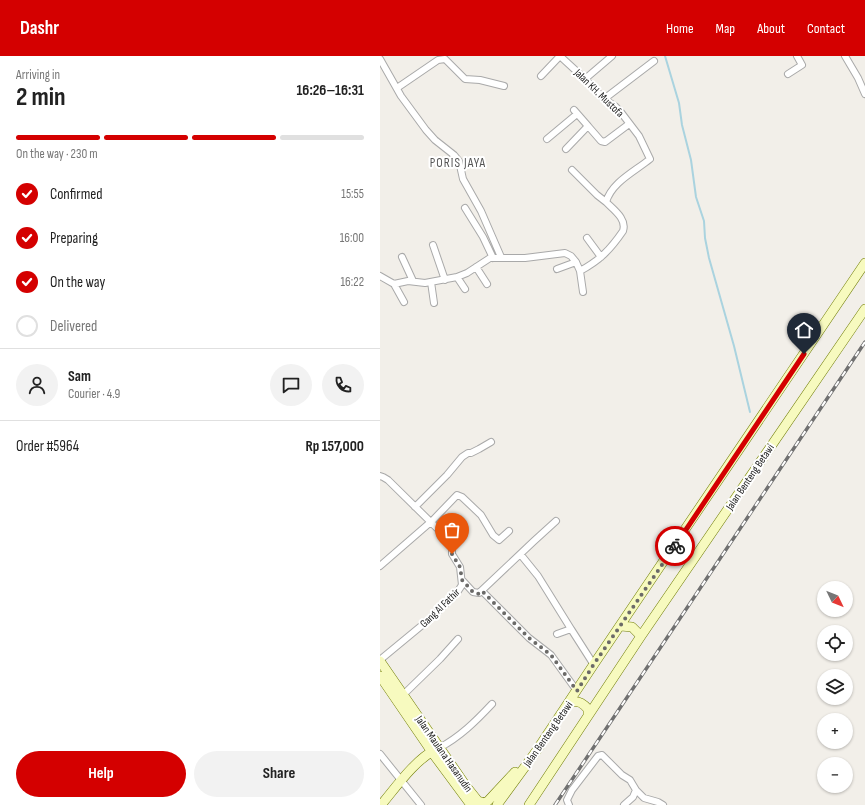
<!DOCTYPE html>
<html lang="en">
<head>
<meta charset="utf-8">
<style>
  :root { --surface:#fff; --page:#f2f2f2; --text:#222; --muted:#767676; --line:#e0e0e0; --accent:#d40000 }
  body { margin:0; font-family:"Sofia Sans Condensed",sans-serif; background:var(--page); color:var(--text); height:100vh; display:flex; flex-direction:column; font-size:15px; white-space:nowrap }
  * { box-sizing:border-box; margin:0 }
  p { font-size:13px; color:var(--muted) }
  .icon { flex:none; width:22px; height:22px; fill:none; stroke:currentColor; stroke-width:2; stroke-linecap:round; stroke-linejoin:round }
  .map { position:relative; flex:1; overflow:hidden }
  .side { display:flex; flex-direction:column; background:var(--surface); width:380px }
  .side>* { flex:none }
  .needle { width:26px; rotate:133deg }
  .fabs { position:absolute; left:437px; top:525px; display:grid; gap:8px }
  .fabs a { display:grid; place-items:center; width:36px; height:36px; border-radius:50%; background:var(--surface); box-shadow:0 1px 3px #0004; font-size:20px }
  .pin { position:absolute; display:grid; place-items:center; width:34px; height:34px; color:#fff; margin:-41px -17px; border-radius:50% 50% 50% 0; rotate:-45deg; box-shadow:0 0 4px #0007 }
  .pin .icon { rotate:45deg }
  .courier { position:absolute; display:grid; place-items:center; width:40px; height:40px; margin:-20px; border:3px solid #d40000; border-radius:50%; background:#fff; color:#222; box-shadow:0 1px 5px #0007 }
  .summary em { font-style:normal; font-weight:700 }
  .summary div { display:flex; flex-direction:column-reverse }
  .summary { display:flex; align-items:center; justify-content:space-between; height:68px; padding:0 16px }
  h1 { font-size:26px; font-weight:700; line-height:30px }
  .bar { display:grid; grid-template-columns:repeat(4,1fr); gap:6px 4px; align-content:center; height:48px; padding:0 16px }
  .bar i { height:5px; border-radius:3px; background:var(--line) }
  .bar .active { background:var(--accent) }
  .bar p { grid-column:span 4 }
  .line { display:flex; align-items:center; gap:10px; padding:0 16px; border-top:1px solid var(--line) }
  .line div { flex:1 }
  .round { display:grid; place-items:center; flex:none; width:42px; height:42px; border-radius:21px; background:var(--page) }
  ol { padding:0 16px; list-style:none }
  li { display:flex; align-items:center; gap:12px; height:44px }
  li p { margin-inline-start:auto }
  li .icon { padding:4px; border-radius:50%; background:var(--accent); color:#fff; stroke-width:4 }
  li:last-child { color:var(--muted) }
  li i { width:22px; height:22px; border:2px solid var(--line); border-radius:50% }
  .primary-button { display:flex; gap:8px; margin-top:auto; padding:8px 16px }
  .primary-button a { flex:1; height:46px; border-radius:24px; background:var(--accent); color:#fff; font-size:16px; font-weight:700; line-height:46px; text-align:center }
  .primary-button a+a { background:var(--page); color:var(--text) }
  header { display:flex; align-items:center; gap:24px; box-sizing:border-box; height:56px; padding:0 20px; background:var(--accent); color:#fff }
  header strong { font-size:19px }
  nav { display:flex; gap:22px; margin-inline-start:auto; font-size:14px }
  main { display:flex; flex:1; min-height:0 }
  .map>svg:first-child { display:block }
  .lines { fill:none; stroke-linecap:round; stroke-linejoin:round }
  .stream { stroke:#aad3df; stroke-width:2 }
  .street-casing { stroke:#a9a9a9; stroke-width:8 }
  .secondary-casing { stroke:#707d05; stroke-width:10 }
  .street { stroke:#fff; stroke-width:6 }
  .secondary { stroke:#f7fabf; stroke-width:9 }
  .rail-casing { stroke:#707070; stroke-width:3.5 }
  .rail { stroke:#fff; stroke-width:2; stroke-dasharray:6; stroke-linecap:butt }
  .done { stroke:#6b6a68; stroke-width:4; stroke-dasharray:0 7.2 }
  .route { stroke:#d40000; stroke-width:5 }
  .labels { text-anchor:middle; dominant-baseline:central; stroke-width:4; stroke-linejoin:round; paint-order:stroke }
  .street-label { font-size:11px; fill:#222; stroke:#fff }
  .quarter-label { font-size:13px; letter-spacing:1px; fill:#555; stroke:#fff }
</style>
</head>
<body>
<header>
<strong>Dashr</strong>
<nav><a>Home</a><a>Map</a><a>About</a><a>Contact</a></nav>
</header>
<main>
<section class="side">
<div class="summary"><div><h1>2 min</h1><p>Arriving in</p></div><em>16:26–16:31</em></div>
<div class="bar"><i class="active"></i><i class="active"></i><i class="active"></i><i></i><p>On the way · 230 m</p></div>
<ol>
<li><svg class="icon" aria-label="check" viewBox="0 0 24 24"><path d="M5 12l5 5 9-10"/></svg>Confirmed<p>15:55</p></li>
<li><svg class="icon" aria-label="check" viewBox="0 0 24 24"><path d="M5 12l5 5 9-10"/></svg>Preparing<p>16:00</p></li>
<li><svg class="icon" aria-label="check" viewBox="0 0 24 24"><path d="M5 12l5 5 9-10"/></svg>On the way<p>16:22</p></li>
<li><i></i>Delivered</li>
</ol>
<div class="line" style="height:72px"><a class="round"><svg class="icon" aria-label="person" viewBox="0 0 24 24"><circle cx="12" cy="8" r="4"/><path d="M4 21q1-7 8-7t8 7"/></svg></a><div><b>Sam</b><p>Courier · 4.9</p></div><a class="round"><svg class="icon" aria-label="chat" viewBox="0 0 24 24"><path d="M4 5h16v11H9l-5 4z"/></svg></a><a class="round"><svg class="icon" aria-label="phone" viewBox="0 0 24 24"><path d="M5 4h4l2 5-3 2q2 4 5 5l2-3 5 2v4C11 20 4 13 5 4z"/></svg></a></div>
<div class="line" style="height:52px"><div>Order #5964</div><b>Rp 157,000</b></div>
<div class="primary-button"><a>Help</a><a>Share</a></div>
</section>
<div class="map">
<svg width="485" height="749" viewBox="0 0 485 749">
  <rect width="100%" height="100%" fill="#f2efe9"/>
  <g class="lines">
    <path class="stream" d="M285,0l14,47 3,22 9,35 5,37 8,24 1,17 4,20 25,88 16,66"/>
    <g class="street-casing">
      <path id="street" d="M180,0l25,23 19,20 11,7 5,5 19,25 11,23c-16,13 -38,23 -44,43 8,8 21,17 17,29 -13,19 -23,29 -43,40
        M465,0l13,22 7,16
        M0,3l21,37 25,34 9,10 19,15 5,6 4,18 18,32 20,46
        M408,18l14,-9 -5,-9
        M161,20l19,-20
        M205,23l27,-23
        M17,32l41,-28 7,-1 20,20 15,1 24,6
        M224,43l50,-38
        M194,54l14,16
        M167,83l30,-25
        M186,93l22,-23 13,15 4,1 24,-18
        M192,114l25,25 9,7
        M85,152l18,29 10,21
        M207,182l14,19
        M53,189l12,35
        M22,201l11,24
        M96,211l11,17
        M177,213l19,-7
        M0,220l14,8 14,-3 17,2 32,-6 10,-4 23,-15h35l40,-5 6,3 5,6 4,9 3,21
        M77,221l8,12
        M51,226l3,21
        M14,228l10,18
        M0,420l3,1 5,3 62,61 2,4v9l8,13 2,18 -6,9 -24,23 -52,43
        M35,451l32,-32 15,-18 6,-4h3l8,-4 12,-7
        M141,499l17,21 33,53
        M0,510l53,-46 24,-25 5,2 19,18 12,20 6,5 10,-9
        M82,524l11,12 6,1 55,-52 22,-20
        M102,535l47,47 22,17 26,36
        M177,578l14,-5 23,36
        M23,639l37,-36 18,-20
        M59,692c21,-11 37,-27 53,-44
        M0,698l41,51
        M256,734l8,8 14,4 5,3
        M189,749l-2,-5 5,-10 26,-34 4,-1 20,20 8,5 6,10 -3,7 -9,8"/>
    </g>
    <g class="secondary-casing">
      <path id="secondary" d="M241,570l11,1 9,9
        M0,605l86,125 12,15 6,2 4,-2 27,-29
        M0,620l54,79 37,50
        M190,646c8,-2 13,1 18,7v5
        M1,749c16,-19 33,-44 55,-56
        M117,749l38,-52 59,-89 271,-401
        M149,749l112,-169 224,-327"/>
    </g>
    <use href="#street" class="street"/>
    <use href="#secondary" class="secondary"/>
    <g class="rail-casing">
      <path id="rail" d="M175,749l310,-463"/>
    </g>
    <use href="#rail" class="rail"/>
  </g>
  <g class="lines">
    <path class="done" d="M72,498l8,13 2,13 11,12 5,2 4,-3 47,47 22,17 26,36 17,-27 81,-118"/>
    <path class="route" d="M295,490l129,-192"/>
  </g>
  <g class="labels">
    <g class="street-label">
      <text transform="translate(219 37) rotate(44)">Jalan KH. Mustofa</text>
      <text transform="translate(370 421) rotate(-56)">Jalan Benteng Betawi</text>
      <text transform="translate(60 552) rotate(-44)">Gang Al Fathir</text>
      <text transform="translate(168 678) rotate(-55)">Jalan Benteng Betawi</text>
      <text transform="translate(64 698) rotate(55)">Jalan Maulana Hasanudin</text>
    </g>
    <g class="quarter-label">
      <text x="78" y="107">PORIS JAYA</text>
    </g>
  </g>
</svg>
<div class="fabs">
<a><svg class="needle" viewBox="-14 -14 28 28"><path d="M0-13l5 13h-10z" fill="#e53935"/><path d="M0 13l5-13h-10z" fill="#767676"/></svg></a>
<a><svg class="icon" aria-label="locate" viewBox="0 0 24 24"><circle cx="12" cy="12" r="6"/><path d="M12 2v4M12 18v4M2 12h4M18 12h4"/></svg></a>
<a><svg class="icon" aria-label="layers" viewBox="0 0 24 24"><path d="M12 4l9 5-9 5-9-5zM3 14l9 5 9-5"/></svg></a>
<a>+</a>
<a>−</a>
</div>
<div class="pin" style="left:72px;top:498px;background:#ea580c"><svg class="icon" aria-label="bag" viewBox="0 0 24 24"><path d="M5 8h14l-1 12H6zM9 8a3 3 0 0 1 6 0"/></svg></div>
<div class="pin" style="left:424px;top:298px;background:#1f2937"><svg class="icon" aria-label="home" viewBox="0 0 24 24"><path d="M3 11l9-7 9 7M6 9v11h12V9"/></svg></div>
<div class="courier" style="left:295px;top:490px"><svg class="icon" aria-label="bike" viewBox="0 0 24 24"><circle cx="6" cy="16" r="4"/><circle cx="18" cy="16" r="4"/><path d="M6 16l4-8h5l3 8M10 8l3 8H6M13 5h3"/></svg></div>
</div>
</main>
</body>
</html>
